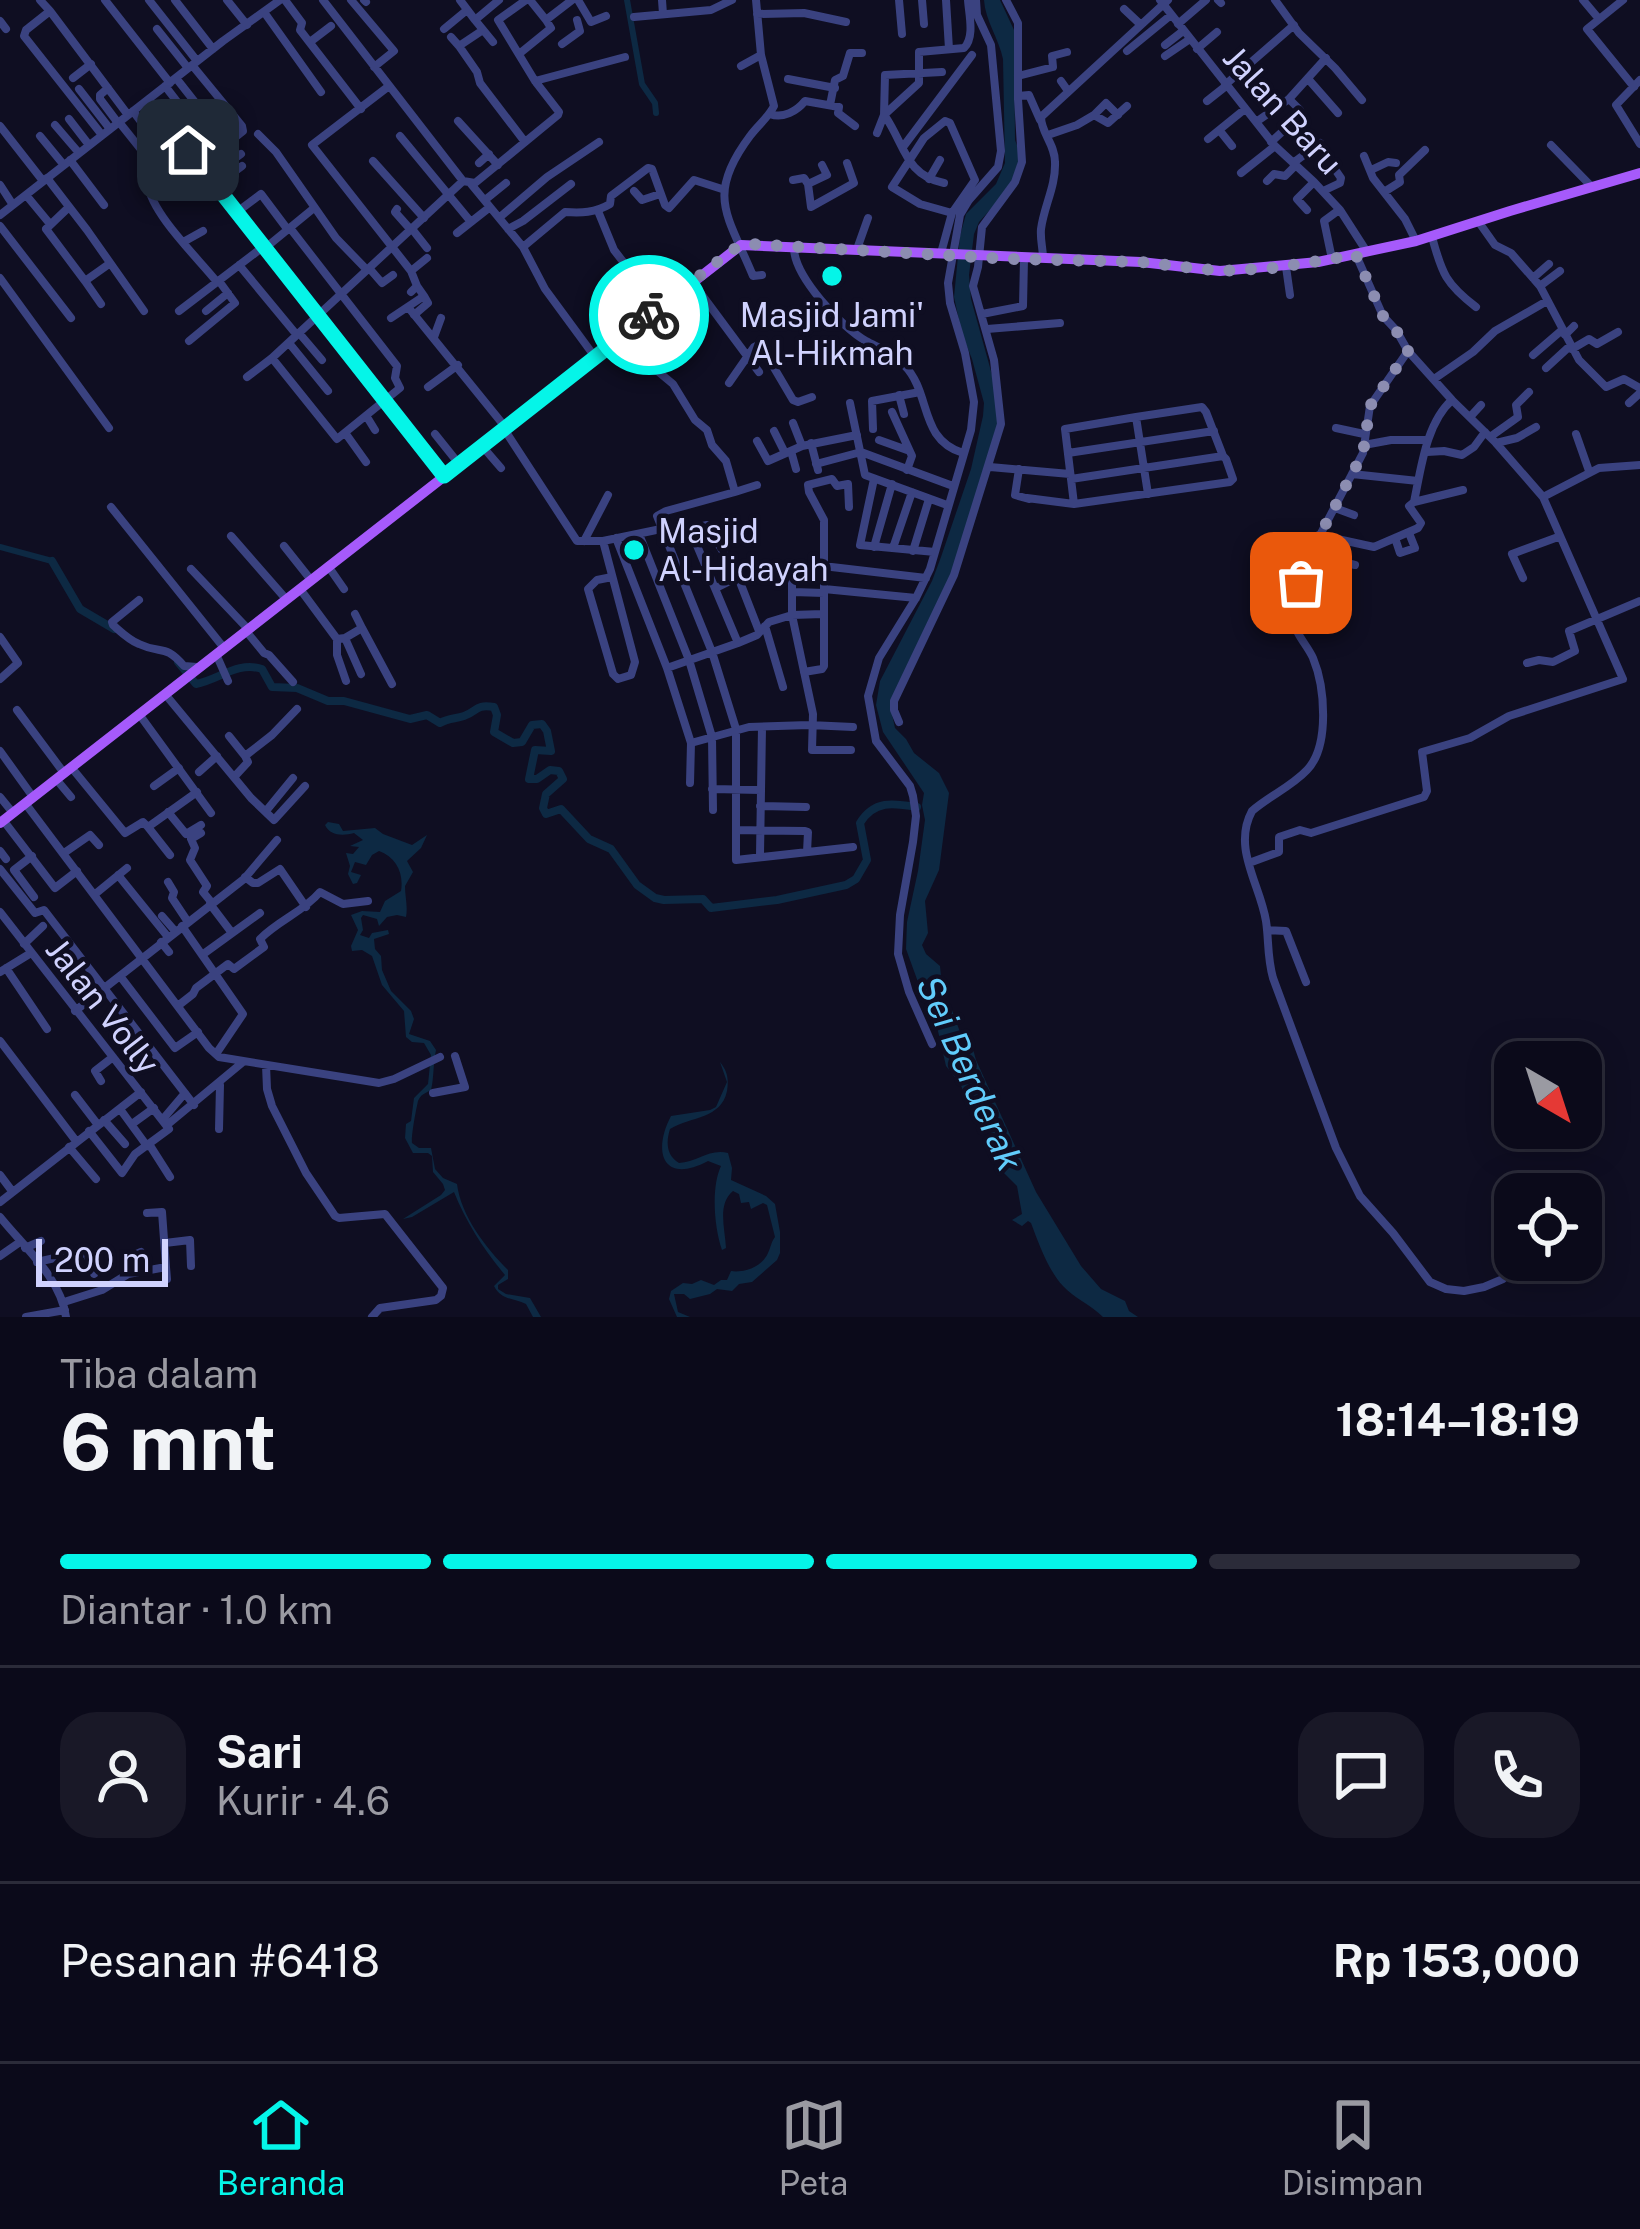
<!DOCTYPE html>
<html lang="id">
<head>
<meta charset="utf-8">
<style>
  :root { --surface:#0b0a1a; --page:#191827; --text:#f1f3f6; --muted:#9a9aa2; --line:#2b2b39; --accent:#05f5e8 }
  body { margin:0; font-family:"Public Sans",sans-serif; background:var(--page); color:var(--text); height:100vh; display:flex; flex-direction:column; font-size:45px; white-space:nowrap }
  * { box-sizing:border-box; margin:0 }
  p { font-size:39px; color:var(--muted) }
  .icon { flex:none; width:66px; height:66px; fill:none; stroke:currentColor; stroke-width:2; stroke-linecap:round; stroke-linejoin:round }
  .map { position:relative; height:1317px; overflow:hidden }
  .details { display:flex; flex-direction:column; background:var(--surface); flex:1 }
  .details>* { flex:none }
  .needle { width:78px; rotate:141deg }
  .tools { position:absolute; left:1494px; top:1041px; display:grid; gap:24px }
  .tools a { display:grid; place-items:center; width:108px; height:108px; border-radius:24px; background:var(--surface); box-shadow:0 6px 30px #0003,0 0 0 3px var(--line); font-size:60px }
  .scale { position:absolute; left:36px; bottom:30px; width:132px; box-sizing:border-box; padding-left:12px; border:6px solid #d0d2fe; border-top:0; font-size:33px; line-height:42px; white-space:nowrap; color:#d0d2fe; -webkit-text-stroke:9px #0f0e22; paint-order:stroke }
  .pin { position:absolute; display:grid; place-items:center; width:102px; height:102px; color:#fff; margin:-51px; border-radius:24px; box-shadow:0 6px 18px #0006 }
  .courier { position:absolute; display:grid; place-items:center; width:120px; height:120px; margin:-60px; border:9px solid #05f5e8; border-radius:50%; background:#fff; color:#222; box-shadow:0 3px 15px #0007 }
  .head em { font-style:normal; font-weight:700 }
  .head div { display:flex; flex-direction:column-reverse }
  .head { display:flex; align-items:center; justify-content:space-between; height:204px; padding:0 60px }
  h1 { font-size:78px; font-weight:700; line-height:90px }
  .bar { display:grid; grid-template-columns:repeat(4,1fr); gap:18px 12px; align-content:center; height:144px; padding:0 60px }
  .bar i { height:15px; border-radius:9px; background:var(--line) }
  .bar .selected { background:var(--accent) }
  .bar p { grid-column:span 4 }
  .line { display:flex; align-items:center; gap:30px; padding:0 60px; border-top:3px solid var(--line) }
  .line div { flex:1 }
  .round { display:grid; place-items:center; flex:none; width:126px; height:126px; border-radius:36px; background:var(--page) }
  .tabs { display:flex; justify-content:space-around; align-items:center; height:168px; border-top:3px solid var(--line); background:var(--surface); font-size:33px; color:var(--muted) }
  .tabs a { display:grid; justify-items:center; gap:6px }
  .tabs .selected { color:var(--accent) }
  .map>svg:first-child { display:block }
  .water { fill:#0d2943 }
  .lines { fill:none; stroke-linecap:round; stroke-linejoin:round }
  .canal { stroke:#0d2943; stroke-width:6 }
  .river { stroke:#0d2943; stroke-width:8 }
  .minor { stroke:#3a4280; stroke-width:8 }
  .major { stroke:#a65afb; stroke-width:10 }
  .done { stroke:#8c8db1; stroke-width:12; stroke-dasharray:0 21.6 }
  .route { stroke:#05f5e8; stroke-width:15 }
  .poi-dot { fill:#05f5e8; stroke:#0f0e22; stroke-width:4.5 }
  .labels { text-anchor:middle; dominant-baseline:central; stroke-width:9; stroke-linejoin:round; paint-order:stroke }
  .street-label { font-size:33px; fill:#d0d2fe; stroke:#0f0e22 }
  .poi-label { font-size:33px; fill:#d0d2fe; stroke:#0f0e22 }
  .water-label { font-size:36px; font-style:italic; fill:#61ccfb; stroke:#0f0e22 }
</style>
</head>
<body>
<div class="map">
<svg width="1640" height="1317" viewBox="0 0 1640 1317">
  <rect width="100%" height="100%" fill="#0f0e22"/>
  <path class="water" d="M984,0h16l14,30 1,110 4,11 -1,12 -8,25 -31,34 -5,12 -5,41 2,24 23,83 6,42 -44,141 -66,140 5,23 11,11 8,14 25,20 10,20 -10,77 -14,31 3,32 -6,12 4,9 14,12 4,40 8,4 8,22 11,10 5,18 60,132 45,74 20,23 24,12 4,10 9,6h-35c-12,-12 -29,-19 -40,-31 -15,-16 -24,-42 -32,-63l-3,-2 -6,5 -10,-6 10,-6 -5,-28 -14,-14 -10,-34 -26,-34 -6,-19 -15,-19 -11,-48 -9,-14 -20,-55 1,-27 11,-51 7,-51 -3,-15 2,-12 -41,-61 -7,-27 4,-24 52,-100 9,-24 30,-88 12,-53 1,-13 -12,-44 -10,-25 -8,-37 6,-61 6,-22 30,-30 9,-21 -2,-104c-4,-20 -18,-39 -19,-59z
    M328,822l11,2 4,7 32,-3 8,6 29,11 15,-10 -6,13 -14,13 6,11 -8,14c0,11 3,20 1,31l-9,-2 -10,2 -8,9 -2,-7 -14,-4 -2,3 2,12 -3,5 9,3 3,-5 16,-3 1,4 -15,5 1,10 6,7 1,14 9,21 20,20 3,8 -5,15 21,7 6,9c-3,13 -2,28 -5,40 -7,4 -10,4 -13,11 -2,9 -7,35 -6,42l7,5h12l4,21 8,9 14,6c4,32 29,64 51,86v9l-10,6v4l8,5 24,4 11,19h-8l-7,-13c-13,-6 -25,-4 -32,-18l11,-11c-21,-25 -39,-53 -51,-83l-42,25 -9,2 38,-24 4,-5 -2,-6 -10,-12 -1,-16 -4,-3h-15l-8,-15 1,-14 5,-3 3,-23 14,-14 3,-29 -7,-12 -12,-1 -6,-5 -2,-26 -22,-26 -10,-29 -10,-6 -10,1 -1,-5 7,-16 -7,-15 11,-4 18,1 5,-11 16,-10c3,-18 -5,-34 -22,-40l-7,4 -6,10 -11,-3 -4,10 10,3 -4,8 -4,1 -5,-10 2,-8 -4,-13 7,1 6,-7 -9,-1 13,-6 -9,-7c-11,3 -24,3 -29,-8z
    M720,1062c7,9 9,16 7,29 -6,28 -35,25 -57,38 -4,13 -4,26 9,34 18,-1 31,-15 49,-10l4,15 -1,12 35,16 9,8 5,28v21l-3,7 -25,22 -13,2 -7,7 -15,-2 -7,5 -20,5 -6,-5h-10l4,18 12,5h-13l-8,-18 2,-8 12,-8 9,1 9,-4 13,5 7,-5h6l4,-9c13,2 31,-4 37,-18 3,-6 3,-11 7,-16l-8,-32 -4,-2 -12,6 -2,-7 -8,1 -2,-9 -6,-3c-16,13 -8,38 -7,57l-4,2c-8,-23 -11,-63 -1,-84l-13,-5c-45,24 -56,-9 -37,-45l39,-6 6,-3 11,-25z"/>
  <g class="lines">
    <path class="canal" d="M627,0l15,84 13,19 1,10
      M0,547l52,14"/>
    <path class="river" d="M52,561l28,48 34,20
      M178,662l18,22c23,-4 41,-23 66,-15l10,18 25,1 31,13h16l66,18 17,-4 13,8c9,-5 15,-4 24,-7 14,-5 11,-12 30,-9l3,8 -3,17 19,11 9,-1 10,-17 10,-1 5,7 4,20 -16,-1 -6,29h8l13,-9 9,1 4,8 -17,15 -3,14 3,6 15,-5 28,30 22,10 26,36 18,13 9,2 39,-1 8,9 66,-8 69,-15 10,-6 11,-19 -7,-37c14,-23 33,-20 57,-16"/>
    <path class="minor" d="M40,0l10,11 -24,19 -2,6 78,99
      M105,0l65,83
      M149,0l48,61
      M175,0l38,49
      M227,0l20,25
      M285,0l17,23 -2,7 61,79
      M323,0l140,181
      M351,0l43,51 -20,16
      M364,0l2,2
      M460,0l15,20
      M530,0l16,20 26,-20
      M578,0l13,22 15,-6
      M662,0l1,14
      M756,0l5,55 13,51c-6,12 -16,19 -24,30 -45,60 -22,79 3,140l9,-1
      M899,0l3,34
      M922,0l2,24
      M946,0l3,49
      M1160,0l115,146 39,36 26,28 27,42
      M1218,0l3,3
      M1275,0l24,33 36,35 27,32
      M1583,0l16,19
      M1623,0l-36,29 47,58
      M1124,9l16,15
      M50,11l78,104
      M264,12l57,80
      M757,14l47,-1 42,9
      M634,17l77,-7 21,-10
      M0,21l6,8
      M1178,24l28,-24
      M157,29l31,39
      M444,29l23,-19
      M483,30l-24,16 18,26 3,11 45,59
      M451,37l8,9
      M310,42l21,-16
      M493,42l-18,-22 24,-20
      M562,44l18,-13 -3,-11
      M1165,45l18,-14
      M1197,49l20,-17
      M1127,51l44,-36
      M519,54l32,-26 -5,-8
      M1165,56l25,-17
      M741,66l20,-11
      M1018,76l35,-9 -1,-11 15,-4
      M73,78l18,-14
      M176,78l22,28
      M788,79l47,9
      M1309,80l29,33
      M1640,80l-24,25 24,39
      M535,81l90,-24
      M1061,81l7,10
      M1225,85l69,-60
      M165,86l17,22 4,-1 19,26
      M389,86l-77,59 99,126 16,-13
      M108,88l-8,7v4l18,24
      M79,89l31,40
      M1018,96l11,-1 11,25
      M149,99l295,377
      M1289,99l11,11
      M1207,101l19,-15
      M830,105l5,-25 8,-4 7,-23h12
      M133,111l15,20
      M770,114c13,5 27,-3 35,-13l34,6 -1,6 17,13
      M884,115l35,-32v-31l45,-4c11,-11 5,-33 4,-48
      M1094,115l12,-12 12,12
      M885,116c20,29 20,59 59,67
      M69,119l20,26
      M458,121l40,44
      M119,122l40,50v5l-11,8c4,29 49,72 69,97
      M1256,122l33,-23 37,-41
      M55,125l24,28
      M0,126l43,55
      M1220,131l12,15
      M877,133l7,-18 1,-40 57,-3
      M258,134l18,18 60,86 31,32
      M1048,135l29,-10 17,-10 14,8 19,-17
      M40,136l23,28
      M400,136l71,86
      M1208,139l37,-30
      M1271,142l24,-22
      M1551,145l40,41
      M903,147l69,-92
      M209,156l-11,-16 19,-15
      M1364,156l9,22 32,41 11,22
      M70,160l34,45
      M373,161l51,57
      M479,163l10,-9
      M1293,163l27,-20
      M1371,170l17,-8 8,1
      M1241,173l34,-27
      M159,177l22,3 62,-49 -1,-5 -50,-61
      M209,177l32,-23
      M47,178l40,52 57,81
      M929,179l11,-19
      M793,180l11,-2 4,6 19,-9 -5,-10
      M1267,181l7,-7 11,2 11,-11
      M471,184l52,63 22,42 50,68
      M808,184l3,23 43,-24 -7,-20
      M0,185l13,20
      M215,186l27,-20
      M634,191l8,9 18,-6
      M1323,191l17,-8 1,-5 -9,-13
      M1384,192l16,-10 -1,-7 26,-25
      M26,195l24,29
      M485,200l21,-17
      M69,207l-23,22 39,52 24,-17
      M397,209l-2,3 16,18
      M1307,210l-10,-11 17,-17
      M598,211l16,39 45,58
      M237,212l24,-18 27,36
      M0,215l223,-174 57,-41
      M500,217l47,-40 52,-35
      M1478,221l17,24 16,8 29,33 39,74 27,27 18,-8 16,9
      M0,226l71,92
      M412,229l15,19
      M508,229l15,-8 48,-37
      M457,233l33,-26
      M1432,237c10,37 14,47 44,70
      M185,241l18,-10
      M523,247l42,-35c16,1 30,1 45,-8l1,-8 37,-28 4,1 13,36 4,3 25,-28 28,9
      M794,248c0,28 47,79 72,93 13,7 27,12 38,24 28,28 14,74 59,88
      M264,249l50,-41
      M857,249l11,-31
      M941,253l11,-40 23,-33 -25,-57 -5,-2 -21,17 -32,49 28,17 32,9
      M1043,258c0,-9 -3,-19 -2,-29 3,-23 15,-43 14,-67 0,-18 -14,-29 -14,-45l127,-117
      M1332,259l-8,-38 15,-11
      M239,265l57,69
      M1286,267l4,28
      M369,268l13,15 11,-8
      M411,271l6,15 -6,6
      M0,278l109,150
      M1533,278l16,-14
      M85,281l16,23
      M693,283l66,89
      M1540,286l20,-15
      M408,307l98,121
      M179,311l84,-64
      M206,311l22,-18
      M982,314l41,-8 1,-47
      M414,315l14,-12 -4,-7
      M391,318l33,-22 -7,-10
      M987,329l73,-6
      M299,333l23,27
      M1565,335l9,-9
      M434,337l7,-19
      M189,341l46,-38 -16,-22
      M289,343l39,48
      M609,348l46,21 18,15 22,36 12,10 5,15 14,16 9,31 22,-7
      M1572,349l17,-10 8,5 21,-12
      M1408,351l-38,55 -7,47 -55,105 -5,15 1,34 -6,26c4,8 11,16 15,25 12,29 17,88 -6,112 -16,17 -38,26 -55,41 -20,37 8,73 14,110 3,20 1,35 7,57l63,170 24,48 33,37 37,49 16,7 18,2 20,-4 19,-8 19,-19
      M1533,355l29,-25
      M272,358l65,81 63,-51 -5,-10 2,-12 -107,-138
      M1546,368l25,-23
      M247,377l25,-19 191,-177 12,2 83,-68 1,-3 -24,-31 -37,-61 28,-20
      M1434,379l39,-27 22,-21 52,-30
      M729,383l25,-36 6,-3 33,56 5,2 14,-5
      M428,387l30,-22
      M899,395l5,19
      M850,403l15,72 82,30
      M1629,403l11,-10
      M892,412l20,44 -5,14
      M367,417l8,13
      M1136,417l66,-10 4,5 17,44
      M1470,417l11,-12
      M793,423l9,23
      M1336,428l28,6
      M504,429l73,112h26l58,-12
      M873,429l-1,-28 48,-9
      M774,431l11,22
      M346,434l20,28
      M435,434l24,30
      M1576,434l13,37
      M1490,437l28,-20 -2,-12 13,-13
      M879,440l28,10
      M757,441l11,20 34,-15 55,-11
      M811,443l7,27
      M1496,443l21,-5 19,-11
      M1364,445l27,-5h37
      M482,446l19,22
      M791,451l5,18
      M1427,452l17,-1 18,4 12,-8 11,-15
      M1068,453l146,-22
      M816,464l45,-12 92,34
      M990,467l80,7
      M1019,469l-4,26 14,4
      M1352,474l66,7
      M874,479l-14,66 75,7
      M735,492l-69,19 -9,5 55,136 24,77v131l117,-13
      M1543,497l56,-29 41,-3
      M1027,498l47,6 156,-22 3,-3 -7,-20 -3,-3 -152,23
      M1414,502l49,-12
      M1074,504l-9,-75 71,-12 12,77
      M111,507l113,141
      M1335,508l19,7
      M690,529l48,114
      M639,534l50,126 23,77 1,73
      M666,535l41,-10 31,52 21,54
      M1319,535l55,12 44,-19 3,-5 -12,-17 5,-4c7,-33 12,-79 38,-102
      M231,536l55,63
      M616,538l51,130 24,75 -1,40
      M1395,538l5,15 15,-5 -6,-15
      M584,541l24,-46
      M603,541l32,121 -4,13 -13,4 -5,-5 -25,-85 9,-9 15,-3
      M284,546l27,34
      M874,547l18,-63
      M893,548l19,-56
      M913,551l16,-52
      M1310,554l45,11
      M328,566l16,23
      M191,569l57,60
      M1303,573l22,7
      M1523,578l-11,-24 46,-17
      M1276,583h25l18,6
      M716,588l22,-11
      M300,589l37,50 8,-1 17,-10 30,56
      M824,589l92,9
      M793,592l31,1
      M1303,594l19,7
      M139,600l-27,22 1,3c8,7 16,15 26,19 23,11 25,-1 45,22l13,1
      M355,614l7,14
      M765,626l18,61
      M246,631l18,22 5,2 24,27
      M0,637l18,26 -18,16
      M345,638l16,36
      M337,639v16l9,26
      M216,654l12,27
      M1527,663l12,-3 14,2 22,-11 -6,-20 71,-30
      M667,668l71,-25 19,-8 12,-13 23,-7 31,-1
      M804,672l18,-3 2,-3v-146l-15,-28 -1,-7 24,-6 5,7 11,-2 1,23
      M165,694l86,104 23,22 31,-34
      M17,710l47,63
      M139,714l72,99
      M899,722l-5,-12v-9l60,-126 47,-151 -7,-64 -21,-74 5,-19 4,-40 33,-45 7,-20 -4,-63v-76l-12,-23
      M229,736l16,20
      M691,743l58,-16 60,-2 44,2
      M851,750h-39l1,-36 -21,-99v-42l31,-7 103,12
      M0,751l33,46
      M71,767l54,66 18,-11 5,5
      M199,772l18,-16
      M236,775l12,-13 -3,-6 27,-21 25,-26
      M56,779l15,18
      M154,786l25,-18
      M712,789l49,1
      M0,797l13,16
      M25,803l184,245 10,9 160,26 15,-4 46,-22
      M760,806l46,1
      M266,811l27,-33
      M168,812l18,22 15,-9
      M3,820l52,68 22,-17
      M736,830l69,1 3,1 -1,20
      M201,833l-10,6 4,9 -5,12 17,26 -4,6 9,11
      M0,851l6,8
      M64,853l26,-18 9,10
      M170,855l-22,-28 49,-35
      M760,855l2,-128
      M32,856l-18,14 20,27
      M1249,863l30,-11v-15l21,-7 11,3 113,-36 3,-6 -5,-39 48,-14 39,-22 114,-37 -80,-182 -47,-54 -44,-43 -44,-49 -12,-21 -13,-14 -27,-61
      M0,869l35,44 9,-3 150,195
      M118,875l50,62
      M245,877l8,6h5l22,-14 26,38
      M168,882l6,10 -2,6 16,24
      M94,895l33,-27
      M210,904l22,29
      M0,912l169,217 -34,25 -13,19 -33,-42
      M162,916l13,15
      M182,926l61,88 -27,40
      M1267,930l19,1 20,51
      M161,942l8,10
      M24,944l19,-18
      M202,955l58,-42
      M6,968l41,61
      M0,972l31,-19
      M120,976l55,72 23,-16
      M179,1005l14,-11 3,-6 32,-24 6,5 30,-22 -4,-8c19,-19 43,-27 60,-47l23,12 25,-3
      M75,1011l169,-132 33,-39
      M0,1041l76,100
      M932,1044l-23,-52 -11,-38 2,-39 13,-73 3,-26 -3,-20 -3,-10 -34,-45 -8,-45 11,-38 37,-60 14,-29 41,-139 3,-28 -9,-49 -15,-50 -2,-20 12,-68 9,-15 29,-33 3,-16 -10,-106 -14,-30 -1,-15
      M266,1065l1,24 5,17 34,67 29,43 4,2 46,-4 58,74 -2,8 -5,4 -56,8 -8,9
      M101,1081l-6,-10 18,-14
      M433,1093l32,-6 -10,-31
      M75,1095l23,30
      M120,1109l27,37
      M163,1119l22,-26
      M104,1120l21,24
      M132,1124l22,-16
      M167,1125l76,-63
      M219,1129l1,-44
      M149,1144l21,33
      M69,1147l27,32
      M0,1175l12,16
      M0,1202l141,-110
      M0,1217c24,30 61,61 66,100
      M1581,1233l8,-6
      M165,1243l25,-3 1,26
      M25,1248l16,-7
      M0,1256l20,-14
      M37,1262l40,-9 10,1 7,20
      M166,1267l1,12
      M135,1273l-5,-16 11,-5
      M64,1302l38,-12 26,-16 38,-7 -4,-55 -15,1
      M26,1317l39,-7"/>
    <path class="major" d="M0,823l741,-578 400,17 79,9 98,-9 98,-21 94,-30 130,-38"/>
  </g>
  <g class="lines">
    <path class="done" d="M649,315l85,-66 15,-5 262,15 130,3 79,9 53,-3 83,-13 27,61 13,14 12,21 -38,55 -7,47 -55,105 -7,25"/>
    <path class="route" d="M188,150l256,326 205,-161"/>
  </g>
  <g class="poi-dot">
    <circle cx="832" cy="276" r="12"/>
    <circle cx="634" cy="550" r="12"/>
  </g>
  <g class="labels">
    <g class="street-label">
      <text transform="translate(1283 110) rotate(48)">Jalan Baru</text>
      <text transform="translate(103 1006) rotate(52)">Jalan Volly</text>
    </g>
    <g class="poi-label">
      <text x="832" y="315">Masjid Jami'<tspan x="832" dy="38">Al-Hikmah</tspan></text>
      <text x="658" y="531" text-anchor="start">Masjid<tspan x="658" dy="38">Al-Hidayah</tspan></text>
    </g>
    <g class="water-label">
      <text transform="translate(970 1073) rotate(66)">Sei Berderak</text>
    </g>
  </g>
</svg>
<div class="tools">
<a><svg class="needle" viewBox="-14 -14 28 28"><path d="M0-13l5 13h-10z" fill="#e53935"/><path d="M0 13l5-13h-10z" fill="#9a9aa2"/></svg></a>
<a><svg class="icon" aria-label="locate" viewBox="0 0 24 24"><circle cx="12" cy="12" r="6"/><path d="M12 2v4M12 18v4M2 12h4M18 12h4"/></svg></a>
</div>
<div class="scale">200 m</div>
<div class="pin" style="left:1301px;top:583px;background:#ea580c"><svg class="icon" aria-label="bag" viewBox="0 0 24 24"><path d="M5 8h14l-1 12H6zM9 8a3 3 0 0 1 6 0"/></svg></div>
<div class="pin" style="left:188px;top:150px;background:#1f2937"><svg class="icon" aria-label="home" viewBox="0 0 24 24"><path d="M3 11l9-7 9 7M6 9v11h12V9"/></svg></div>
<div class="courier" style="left:649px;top:315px"><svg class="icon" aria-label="bike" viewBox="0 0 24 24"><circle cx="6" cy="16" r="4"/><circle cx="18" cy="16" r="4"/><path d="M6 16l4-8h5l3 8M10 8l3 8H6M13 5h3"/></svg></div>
</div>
<section class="details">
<div class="head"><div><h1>6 mnt</h1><p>Tiba dalam</p></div><em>18:14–18:19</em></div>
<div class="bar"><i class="selected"></i><i class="selected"></i><i class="selected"></i><i></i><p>Diantar · 1.0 km</p></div>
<div class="line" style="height:216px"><a class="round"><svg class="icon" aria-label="person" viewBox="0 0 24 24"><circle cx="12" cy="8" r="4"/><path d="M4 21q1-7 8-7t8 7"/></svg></a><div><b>Sari</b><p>Kurir · 4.6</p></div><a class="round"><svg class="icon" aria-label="chat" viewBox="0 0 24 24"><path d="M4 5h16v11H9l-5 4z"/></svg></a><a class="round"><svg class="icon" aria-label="phone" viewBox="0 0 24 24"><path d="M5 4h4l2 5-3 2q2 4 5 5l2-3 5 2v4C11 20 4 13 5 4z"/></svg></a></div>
<div class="line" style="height:156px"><div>Pesanan #6418</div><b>Rp 153,000</b></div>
</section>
<nav class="tabs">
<a class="selected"><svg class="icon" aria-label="home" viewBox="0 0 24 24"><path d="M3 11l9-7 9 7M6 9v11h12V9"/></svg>Beranda</a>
<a><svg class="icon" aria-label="map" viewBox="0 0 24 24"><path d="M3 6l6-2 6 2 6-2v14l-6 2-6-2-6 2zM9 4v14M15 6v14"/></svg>Peta</a>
<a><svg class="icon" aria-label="saved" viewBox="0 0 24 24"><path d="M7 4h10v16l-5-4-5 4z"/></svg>Disimpan</a>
</nav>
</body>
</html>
